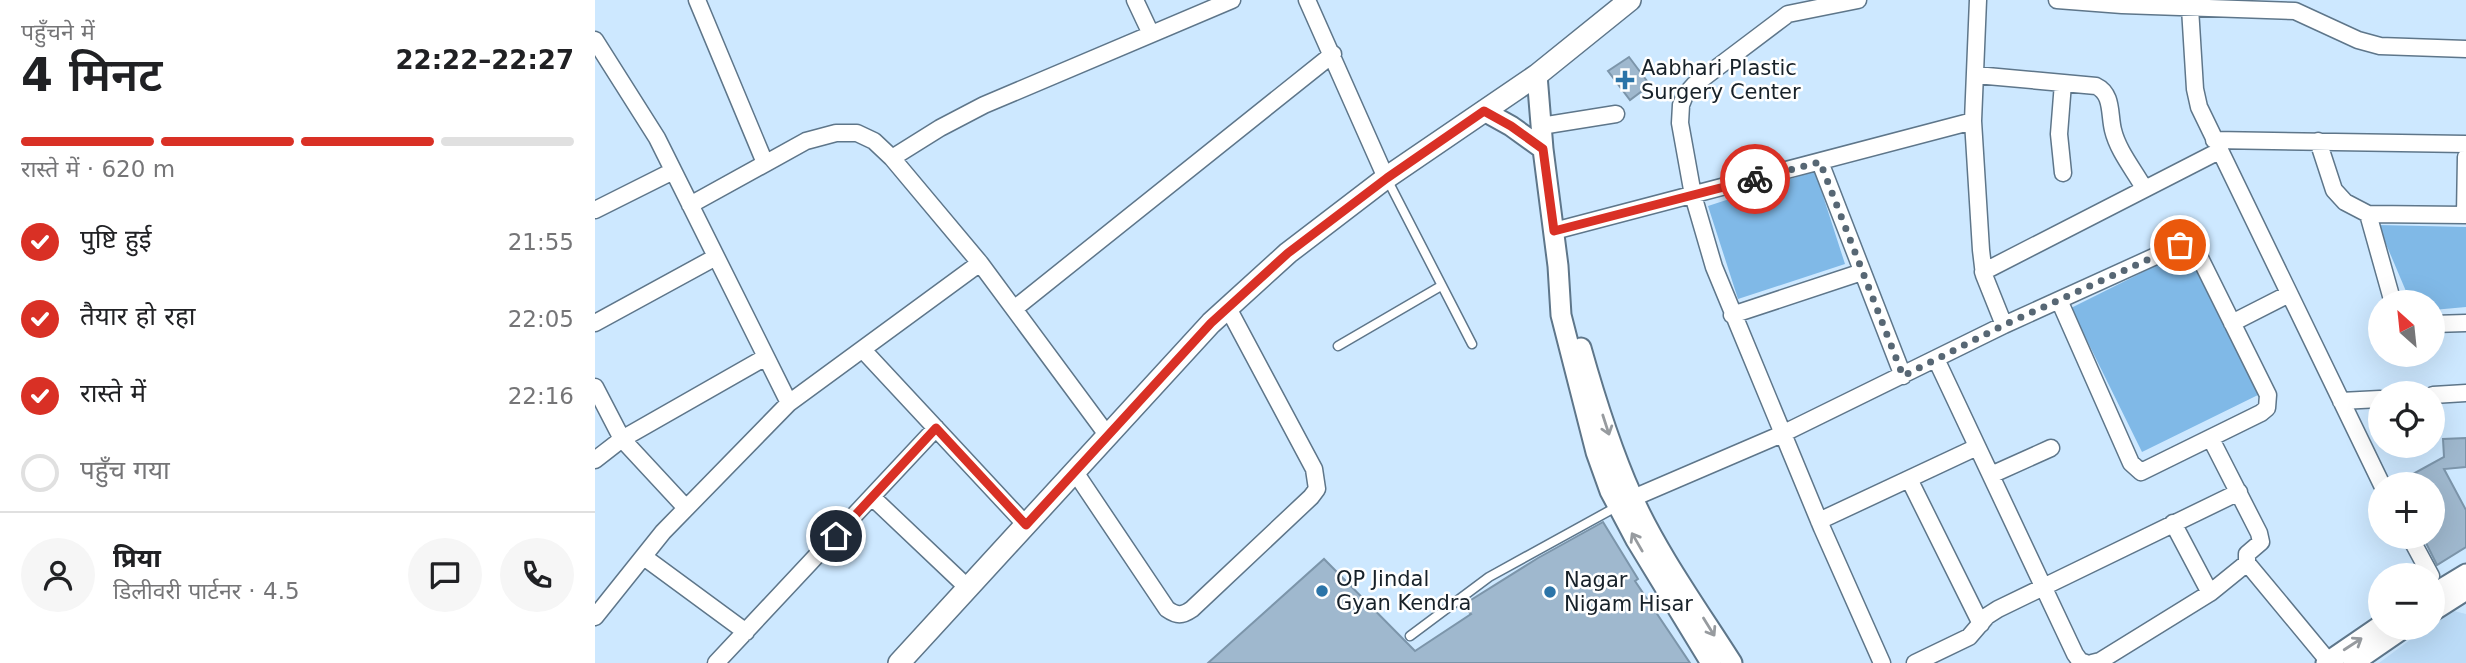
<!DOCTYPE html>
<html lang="hi">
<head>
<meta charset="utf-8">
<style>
  :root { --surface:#fff; --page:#f6f6f6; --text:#202124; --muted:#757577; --line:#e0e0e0; --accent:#d93025 }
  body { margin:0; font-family:"DejaVu Sans","Noto Sans Devanagari",sans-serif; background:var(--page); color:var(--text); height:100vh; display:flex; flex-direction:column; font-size:26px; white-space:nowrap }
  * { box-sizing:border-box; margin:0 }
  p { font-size:23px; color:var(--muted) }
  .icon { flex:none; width:38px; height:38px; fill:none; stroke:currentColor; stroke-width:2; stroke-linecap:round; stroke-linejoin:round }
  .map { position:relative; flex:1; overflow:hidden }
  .side { display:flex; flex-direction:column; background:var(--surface); width:595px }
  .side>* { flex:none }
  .needle { width:46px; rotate:333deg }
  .buttons { position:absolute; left:1773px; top:290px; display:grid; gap:14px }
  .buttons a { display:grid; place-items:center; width:77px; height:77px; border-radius:50%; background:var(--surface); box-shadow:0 7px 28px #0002; font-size:35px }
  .pin { position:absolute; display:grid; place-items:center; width:60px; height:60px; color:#fff; margin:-30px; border:4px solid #fff; border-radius:50%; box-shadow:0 2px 7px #0007 }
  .courier { position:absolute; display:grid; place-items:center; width:70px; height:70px; margin:-35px; border:5px solid #d93025; border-radius:50%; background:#fff; color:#222; box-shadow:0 2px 9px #0007 }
  .overview em { font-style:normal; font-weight:600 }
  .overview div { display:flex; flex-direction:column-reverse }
  .overview { display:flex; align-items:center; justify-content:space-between; height:119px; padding:0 21px }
  h1 { font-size:46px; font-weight:600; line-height:52px }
  .bar { display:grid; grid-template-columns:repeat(4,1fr); gap:10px 7px; align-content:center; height:84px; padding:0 21px }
  .bar i { height:9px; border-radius:5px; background:var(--line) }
  .bar .selected { background:var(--accent) }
  .bar p { grid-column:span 4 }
  .line { display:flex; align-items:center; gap:18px; padding:0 21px; border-top:2px solid var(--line) }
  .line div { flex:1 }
  .round { display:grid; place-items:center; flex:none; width:74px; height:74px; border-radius:37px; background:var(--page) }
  ol { padding:0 21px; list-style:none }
  li { display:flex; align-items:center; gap:21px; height:77px }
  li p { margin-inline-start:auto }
  li .icon { padding:7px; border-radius:50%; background:var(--accent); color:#fff; stroke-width:4 }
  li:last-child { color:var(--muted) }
  li i { width:38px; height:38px; border:4px solid var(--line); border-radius:50% }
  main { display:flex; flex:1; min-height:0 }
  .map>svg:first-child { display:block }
  .built { fill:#bbdbf7 }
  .green { fill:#80b9e7 }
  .building { fill:#9fb8ce; stroke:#7c95aa; stroke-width:2 }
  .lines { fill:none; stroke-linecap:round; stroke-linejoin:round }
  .service-casing { stroke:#5e768a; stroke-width:11 }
  .minor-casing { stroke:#5e768a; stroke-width:19 }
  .tertiary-casing { stroke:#5e768a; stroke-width:23 }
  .secondary-casing { stroke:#5e768a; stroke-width:24 }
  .service { stroke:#fff; stroke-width:8 }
  .minor { stroke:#fff; stroke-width:16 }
  .tertiary { stroke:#fff; stroke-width:19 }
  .secondary { stroke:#fff; stroke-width:21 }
  .oneway { stroke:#979b9f }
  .done { stroke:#576774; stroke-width:7; stroke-dasharray:0 12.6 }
  .route { stroke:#d93025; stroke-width:9 }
  .poi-dot { fill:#2b74a8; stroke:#fff; stroke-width:2.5 }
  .labels { text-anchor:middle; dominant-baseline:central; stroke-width:5; stroke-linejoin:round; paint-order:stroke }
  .poi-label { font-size:21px; fill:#172129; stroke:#fff; text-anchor:start }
</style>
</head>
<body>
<main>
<section class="side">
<div class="overview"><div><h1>4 मिनट</h1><p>पहुँचने में</p></div><em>22:22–22:27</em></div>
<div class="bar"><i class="selected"></i><i class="selected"></i><i class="selected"></i><i></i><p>रास्ते में · 620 m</p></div>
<ol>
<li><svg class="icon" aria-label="check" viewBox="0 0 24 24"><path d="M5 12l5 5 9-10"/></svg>पुष्टि हुई<p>21:55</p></li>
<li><svg class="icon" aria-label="check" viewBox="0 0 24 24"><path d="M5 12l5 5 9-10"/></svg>तैयार हो रहा<p>22:05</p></li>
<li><svg class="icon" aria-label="check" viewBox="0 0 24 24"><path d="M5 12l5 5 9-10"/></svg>रास्ते में<p>22:16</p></li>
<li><i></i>पहुँच गया</li>
</ol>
<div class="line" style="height:126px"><a class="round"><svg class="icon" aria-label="person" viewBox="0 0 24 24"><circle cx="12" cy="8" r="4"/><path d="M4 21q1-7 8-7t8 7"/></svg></a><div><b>प्रिया</b><p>डिलीवरी पार्टनर · 4.5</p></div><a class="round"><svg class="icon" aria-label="chat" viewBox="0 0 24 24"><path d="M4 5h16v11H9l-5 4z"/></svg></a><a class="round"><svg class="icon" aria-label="phone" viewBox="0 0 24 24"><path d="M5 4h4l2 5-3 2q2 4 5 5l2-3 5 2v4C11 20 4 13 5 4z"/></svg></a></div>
</section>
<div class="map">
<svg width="1871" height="663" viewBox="0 0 1871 663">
  <rect width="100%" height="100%" fill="#cde8ff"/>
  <path class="built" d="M1855,610l16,4v49h-87l47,-35h7v-5z"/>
  <path class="green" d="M1220,171l30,93 -107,35 -30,-93z
    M1783,225l88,2v80l-33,3v-7h-22z
    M1592,250l71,145 -116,57 -71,-144z"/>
  <path class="building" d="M1034,57l21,28 -20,15 -22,-29z
    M1871,438v29l-22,2 22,41v37l-29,18 -14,-28h10v-52h-40l51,-28 -1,-18z
    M1008,522l35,57 -3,2 55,82h-482l116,-104 91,92 56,-37 -8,-9 75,-47z"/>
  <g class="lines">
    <g class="service-casing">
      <path id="service" d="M792,179l85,165
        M743,346l103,-60
        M815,636l79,-59 129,-71"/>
    </g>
    <g class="minor-casing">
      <path id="minor" d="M102,0l68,163
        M540,0l16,34
        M712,0l79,178
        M1263,0l-70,14 -94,71 -9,10 -4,10 -1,18 13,72 21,72 108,261 60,135
        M1383,0l-5,121 8,129 3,25 20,50
        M1462,0l65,5 173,6 63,29 22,6 86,3
        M1595,8l5,81 4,18 183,378
        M0,40l62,98 132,265
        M1381,75l120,11c17,8 13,28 17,44 5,21 21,40 31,58
        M1468,83l-4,51 4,39
        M946,126l75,-12
        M1619,140l252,4
        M1723,141l16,49 11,12 23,12 98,1
        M297,158l48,-30 44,-23 248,-105
        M1225,162l83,214
        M95,205l116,-64 30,-8h21l17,8 18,17 88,105 128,173
        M0,210l78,-39
        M1773,214l25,89
        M1870,215l1,-58
        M959,231l419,-110
        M1388,272l236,-121
        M419,309l319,-255
        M1137,315l130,-43
        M0,323l121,-66
        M1637,323l57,-29
        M1838,324l33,-1
        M268,350l163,175
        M1341,359l139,295 5,7 6,2
        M0,387l27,52 64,69
        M1838,395l33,-2
        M1746,401l39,-2
        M0,460l27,-21 144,-82
        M480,472l92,137c10,7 15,7 25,0l119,-112 6,-8 -3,-20 -86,-161
        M1396,475l60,-27
        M1314,479l72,145
        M277,497l96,91
        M1038,498l149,-64 222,-109 176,-80 7,-1 11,10 70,141 -1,13 -6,5 -120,59 -10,-9 -72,-163
        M1224,521l158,-74
        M1578,523l37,70
        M1815,537l21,39
        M49,557l102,75
        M1652,563l83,100
        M0,617l68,-85 126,-129 191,-140
        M121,663l220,-235
        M1320,663l54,-26 18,-21 11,-7 241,-117
        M1497,663l8,-2 110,-68 37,-30v-9l14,-12 -2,-9 -48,-94"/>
    </g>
    <g class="tertiary-casing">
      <path id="tertiary" d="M942,75l6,74 15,117 3,49 35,137 14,39 26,49 75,123
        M889,111l27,15 32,23
        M986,348c14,50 30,101 51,148 24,55 67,115 100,167
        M1838,594l33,-20
        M1838,611l33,-21
        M1731,663l54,-37
        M1758,663l51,-35"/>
    </g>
    <g class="secondary-casing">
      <path id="secondary" d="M304,663l312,-340 77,-70 98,-75 151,-103 93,-75"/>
    </g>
    <use href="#service" class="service"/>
    <use href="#minor" class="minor"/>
    <use href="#tertiary" class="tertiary"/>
    <use href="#secondary" class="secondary"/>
  </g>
  <defs><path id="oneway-shaft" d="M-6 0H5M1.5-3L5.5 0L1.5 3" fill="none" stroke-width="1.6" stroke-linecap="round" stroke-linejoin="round" transform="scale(1.75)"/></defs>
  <g class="oneway">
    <use href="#oneway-shaft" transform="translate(1011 425) rotate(72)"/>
    <use href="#oneway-shaft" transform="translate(1042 542) rotate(-120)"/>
    <use href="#oneway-shaft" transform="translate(1114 627) rotate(58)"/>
    <use href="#oneway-shaft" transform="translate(1758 644) rotate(-33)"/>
  </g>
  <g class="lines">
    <path class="done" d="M1160,179l65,-17 83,214 101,-51 176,-80"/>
    <path class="route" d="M241,536l100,-108 90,97 185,-202 77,-70 99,-75 97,-67 27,15 32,23 11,82 201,-52"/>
  </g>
  <g class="poi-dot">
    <path d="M1026.5 69.5h7v7h7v7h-7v7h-7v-7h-7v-7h7z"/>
    <circle cx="727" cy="591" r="7"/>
    <circle cx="955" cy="592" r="7"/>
  </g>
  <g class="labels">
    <g class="poi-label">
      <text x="1046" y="68">Aabhari Plastic<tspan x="1046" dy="24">Surgery Center</tspan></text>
      <text x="741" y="579">OP Jindal<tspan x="741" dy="24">Gyan Kendra</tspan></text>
      <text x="969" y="580">Nagar<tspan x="969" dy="24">Nigam Hisar</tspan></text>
    </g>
  </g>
</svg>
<div class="buttons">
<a><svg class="needle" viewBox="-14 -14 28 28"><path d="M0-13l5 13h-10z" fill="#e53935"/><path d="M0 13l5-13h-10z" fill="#757577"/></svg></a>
<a><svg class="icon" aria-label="locate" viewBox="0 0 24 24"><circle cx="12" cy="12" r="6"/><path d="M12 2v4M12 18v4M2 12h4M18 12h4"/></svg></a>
<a>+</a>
<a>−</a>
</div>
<div class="pin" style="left:1585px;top:245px;background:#ea580c"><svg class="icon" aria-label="bag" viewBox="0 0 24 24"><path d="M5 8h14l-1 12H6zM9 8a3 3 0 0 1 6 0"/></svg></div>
<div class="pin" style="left:241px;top:536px;background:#1f2937"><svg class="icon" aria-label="home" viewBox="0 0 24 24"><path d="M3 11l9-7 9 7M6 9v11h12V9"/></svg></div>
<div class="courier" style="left:1160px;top:179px"><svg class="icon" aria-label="bike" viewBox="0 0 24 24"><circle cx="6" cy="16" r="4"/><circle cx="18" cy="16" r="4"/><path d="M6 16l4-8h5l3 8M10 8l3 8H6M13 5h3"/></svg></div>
</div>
</main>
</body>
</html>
